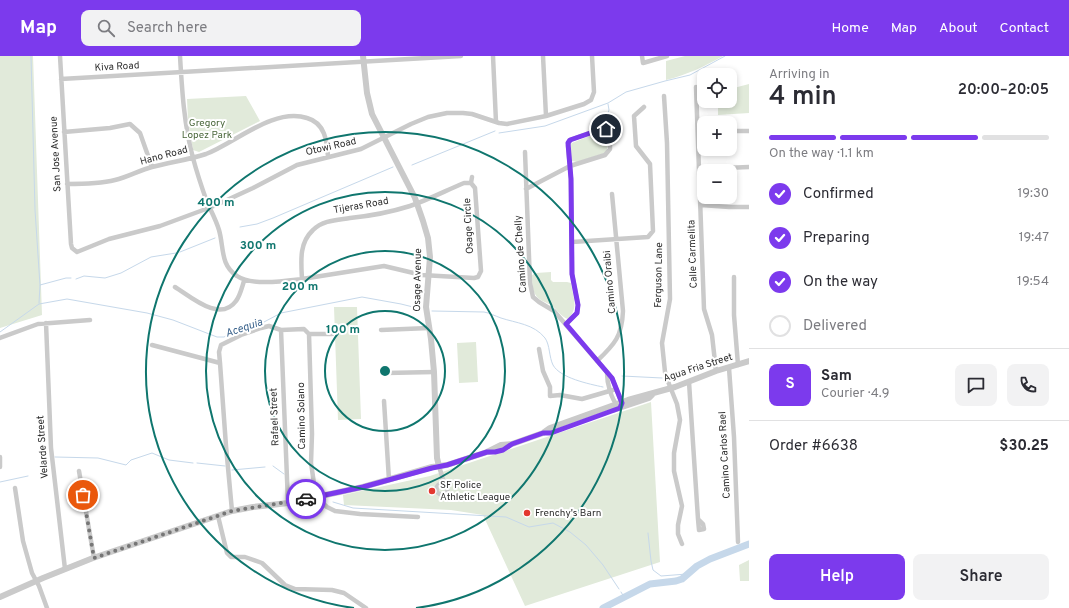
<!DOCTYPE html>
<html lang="en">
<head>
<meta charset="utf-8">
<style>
  :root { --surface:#fff; --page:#f2f2f3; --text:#2b2b33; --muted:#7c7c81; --line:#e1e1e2; --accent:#7c3aed }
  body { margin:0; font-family:Overpass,sans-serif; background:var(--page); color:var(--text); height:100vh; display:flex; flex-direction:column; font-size:15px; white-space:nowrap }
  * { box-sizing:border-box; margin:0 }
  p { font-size:13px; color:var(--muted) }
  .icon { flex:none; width:22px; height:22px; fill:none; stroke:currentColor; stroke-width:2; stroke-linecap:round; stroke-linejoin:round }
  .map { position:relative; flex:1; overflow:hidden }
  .side { display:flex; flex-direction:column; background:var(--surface); width:320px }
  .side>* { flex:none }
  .fabs { position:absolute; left:697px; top:12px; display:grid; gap:8px }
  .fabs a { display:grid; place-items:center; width:40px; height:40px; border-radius:8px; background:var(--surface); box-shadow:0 2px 6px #0003; font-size:20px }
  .pin { position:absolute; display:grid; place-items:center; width:34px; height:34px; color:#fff; margin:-17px; border:2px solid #fff; border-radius:50%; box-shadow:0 1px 4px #0007 }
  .courier { position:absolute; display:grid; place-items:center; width:40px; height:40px; margin:-20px; border:3px solid #7c3aed; border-radius:50%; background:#fff; color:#222; box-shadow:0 1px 5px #0007 }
  .head em { font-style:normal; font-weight:600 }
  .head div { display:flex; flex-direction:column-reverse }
  .head { display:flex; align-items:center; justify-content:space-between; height:68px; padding:0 20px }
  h1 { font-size:26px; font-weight:600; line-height:30px }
  .bar { display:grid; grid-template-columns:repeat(4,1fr); gap:6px 4px; align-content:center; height:48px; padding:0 20px }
  .bar i { height:5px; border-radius:3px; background:var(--line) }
  .bar .selected { background:var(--accent) }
  .bar p { grid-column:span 4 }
  .line { display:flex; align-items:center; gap:10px; padding:0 20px; border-top:1px solid var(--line) }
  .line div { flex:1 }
  .round { display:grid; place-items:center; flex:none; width:42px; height:42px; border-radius:8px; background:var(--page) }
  ol { padding:0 20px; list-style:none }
  li { display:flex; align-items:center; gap:12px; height:44px }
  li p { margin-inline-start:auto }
  li .icon { padding:4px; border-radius:50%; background:var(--accent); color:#fff; stroke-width:4 }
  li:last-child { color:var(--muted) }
  li i { width:22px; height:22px; border:2px solid var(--line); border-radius:50% }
  .action { display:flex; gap:8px; margin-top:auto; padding:8px 20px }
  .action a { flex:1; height:46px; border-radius:8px; background:var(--accent); color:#fff; font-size:16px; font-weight:600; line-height:46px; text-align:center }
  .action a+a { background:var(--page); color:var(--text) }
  header { display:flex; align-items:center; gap:24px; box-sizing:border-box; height:56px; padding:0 20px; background:var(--accent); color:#fff }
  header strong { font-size:19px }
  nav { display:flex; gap:22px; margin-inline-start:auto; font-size:14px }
  .search { width:280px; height:36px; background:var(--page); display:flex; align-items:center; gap:10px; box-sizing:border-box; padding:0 14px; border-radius:8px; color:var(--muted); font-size:15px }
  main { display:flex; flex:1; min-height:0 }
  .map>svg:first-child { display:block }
  .green { fill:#e1eada }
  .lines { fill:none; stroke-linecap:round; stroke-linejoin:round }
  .stream { stroke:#c6d8ea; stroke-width:1 }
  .river { stroke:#c6d8ea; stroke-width:7 }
  .minor { stroke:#cacaca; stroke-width:4.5 }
  .tertiary { stroke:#cacaca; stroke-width:6 }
  .done { stroke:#767676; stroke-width:4; stroke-dasharray:0 7.2 }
  .route { stroke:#7c3aed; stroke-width:5 }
  .ring { fill:none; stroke:#0f766e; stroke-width:2 }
  .poi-dot { fill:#e3372f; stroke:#fff; stroke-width:1.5 }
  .labels { text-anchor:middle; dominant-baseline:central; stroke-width:4; stroke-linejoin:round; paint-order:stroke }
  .street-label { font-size:10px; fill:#2d2d2d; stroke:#fff }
  .park-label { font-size:10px; fill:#4a673b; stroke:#fff }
  .poi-label { font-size:10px; fill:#2d2d2d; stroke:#fff; text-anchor:start }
  .water-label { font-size:11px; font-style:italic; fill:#3c648d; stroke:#fff }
  .centre { fill:#0f766e; stroke:#fff; stroke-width:2 }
  .ring-label { font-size:12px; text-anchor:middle; font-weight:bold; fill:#0f766e; stroke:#fff; stroke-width:4; stroke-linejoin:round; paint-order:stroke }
</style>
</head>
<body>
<header>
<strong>Map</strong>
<div class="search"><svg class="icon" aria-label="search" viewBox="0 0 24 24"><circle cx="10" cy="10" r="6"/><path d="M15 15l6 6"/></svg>Search here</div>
<nav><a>Home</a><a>Map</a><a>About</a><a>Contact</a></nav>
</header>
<main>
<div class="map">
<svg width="749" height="552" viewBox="0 0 749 552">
  <rect width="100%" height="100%" fill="#fff"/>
  <path class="green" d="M0,0h33l9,259 -42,13z
    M685,0h38c-18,10 -36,19 -57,24v-19z
    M749,28v29l-31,2v-14h12v-12z
    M246,40l14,25 -61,31 -6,-2 -5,-29 -1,-22z
    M599,76l6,2c3,6 4,14 0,19l-28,9 -5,-1c-2,-4 -3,-14 0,-18z
    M551,216v8l2,2h14l4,1c2,14 8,25 -3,36 -7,-2 -11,-10 -17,-14 -6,-3 -13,-5 -16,-11 -3,-5 -3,-13 -3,-19l4,-2z
    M334,251h23l4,112 -23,1z
    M476,286l2,40 -19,1 -2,-40z
    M651,346l9,160 -135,44 -42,-91 -32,-5 -107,-5 -1,-10 87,-19z
    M749,504v21h-9l-1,-16z"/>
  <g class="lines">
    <path class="stream" d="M31,0l4,154 5,75
      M604,70l5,-16 -1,-6
      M499,77l46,-7 63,-23 18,-11 39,-11 25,-6 35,-19
      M412,109l83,-34
      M240,171l17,-3 16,-6 120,-51
      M180,196l35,-14
      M76,223l8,-3 21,2 16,-5 30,-16 25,-4
      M39,247l1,-18 26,-7h5
      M432,255l52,1c6,1 11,4 17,6 15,5 33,6 44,20 5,7 4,19 8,27 7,13 36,19 50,22
      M0,276l39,-28 28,-5 80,14 26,7 44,17h7l21,-11 19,-4 17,-9 81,-16 39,7 20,5
      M622,320l40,2
      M55,401l43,1 28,7 5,-5 21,-7 17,7 24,3
      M197,407l28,3
      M273,410l11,8
      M232,414l33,-3
      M0,426l28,-6
      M333,446l20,6 153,9 23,10 24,-4 17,9 16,13 17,20 16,24
      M648,477l3,28 2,9 8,6 26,-2
      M621,536l3,5"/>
    <path class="river" d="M603,552l47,-24 26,-3 6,-2 15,-13 13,-7 39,-15"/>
    <path class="minor" d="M60,0l11,188 1,4 5,4 32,-13 51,-13 54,-20 39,-18 44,-23 64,-16 50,-25 17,-7 19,-4h16l9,1 27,9 8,1 39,-8 38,-12 7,-4 3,-8 -2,-36
      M180,0c2,34 4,69 13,102 4,15 9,30 14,44 4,9 9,18 12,28 5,17 1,35 18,46 14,10 48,5 65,3l82,-13 38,9 52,3 4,-1 3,-6 -6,-83 -4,-5h-7c-17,7 -36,17 -54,23 -19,6 -40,10 -60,12 -13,2 -27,2 -37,12 -14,13 -12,31 -11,49
      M493,0l3,66
      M543,0l3,60
      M642,0l1,7 24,-7
      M61,23l400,-23
      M696,31l8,222 8,26 4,36
      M664,40l3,47 3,156 -8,44 3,29 4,12 8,20 3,16 -6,33v18l8,35 -4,19v9l4,10
      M730,75h19
      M64,76l46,-4 20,-4 10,9 12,34
      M698,76h6
      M525,96l5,131 3,14 6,5 15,9 58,67 10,26
      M700,113l49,-2
      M471,127l1,-6
      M67,128c16,0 32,0 48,-4 13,-3 25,-10 37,-13 18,-5 36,-7 54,-13 29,-11 68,-47 101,-36 18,5 20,23 21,39
      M526,133l44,-23 35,-11 5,-6v-19l-7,-2 -33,12 -2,6 3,33 1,95 6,31 -1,8 -11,11
      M701,149l28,2h20
      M572,186l76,-5 5,-6 -3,-67 -14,-18 -2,-30 10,-9
      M734,221v38l4,50
      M175,231c16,10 45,36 61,14 4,-5 6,-14 8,-20
      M46,267l5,125 14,121
      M281,274l7,173
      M381,274l48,-2
      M309,278l3,100 -1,29 5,34 11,10 8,4 25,3 58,3
      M0,282l38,-14 52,-4
      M152,289l68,18 -1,-11 2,-7 20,-10 20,-7 8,-2 12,4 23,-1 5,5h23
      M539,293l4,22 7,16v9l10,-1 22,4 31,-9
      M597,305c18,-17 25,-25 26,-50l-11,-117
      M220,307l6,83 6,65
      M729,312l5,69 4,105
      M386,317l48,-1
      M607,317c0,10 4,26 11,33
      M689,326l9,137 5,5 1,5 -5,1 -1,-11
      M384,345l5,79
      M0,401v10
      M439,410l5,17
      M79,415l15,87
      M436.5 433a5.5 5.5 0 1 1 11 0a5.5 5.5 0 1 1-11 0Z
      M15,432l8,53 9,32 7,13 8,22
      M218,460l9,37 4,4h14l17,6 23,22 10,4 37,1 12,3 22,15"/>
    <path class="tertiary" d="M363,0l4,37 5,21 43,84 8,23 5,17 2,19 -4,50 5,32 3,33 3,86 2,8
      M613,354l36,-12 3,-3
      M488,396l15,-3 7,-4
      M0,541l43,-19 50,-20 139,-47 21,-4 35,-4 75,-16 69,-20 15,-2 40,-13 14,-7 11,-1 31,-11 7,-5 78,-28 47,-13 41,-16 33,-10"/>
  </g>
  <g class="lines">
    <path class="done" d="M83,439l11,63 138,-47 74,-12"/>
    <path class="route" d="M306,443l57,-12 69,-19 15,-3 40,-13h8l8,-2 9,-6 31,-11h8l69,-25 2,-5 -10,-25 -46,-54 11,-11 1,-8 -6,-31 -1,-95 -3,-36 2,-3 29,-10 4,-2 3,1"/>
  </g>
  <g class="ring">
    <circle cx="385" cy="315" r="60"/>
    <circle cx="385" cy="315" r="120"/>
    <circle cx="385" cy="315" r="179"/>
    <path d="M354 552A239 239 0 1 1 416 552"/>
  </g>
  <g class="poi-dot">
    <circle cx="432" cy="435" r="4"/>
    <circle cx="527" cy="457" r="4"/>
  </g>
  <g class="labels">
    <g class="street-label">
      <text transform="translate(117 11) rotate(-3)">Kiva Road</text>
      <text transform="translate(331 91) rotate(-13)">Otowi Road</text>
      <text transform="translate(56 98) rotate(-93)">San Jose Avenue</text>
      <text transform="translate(164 100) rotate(-15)">Hano Road</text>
      <text transform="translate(361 150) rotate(-10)">Tijeras Road</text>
      <text transform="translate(469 170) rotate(-93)">Osage Circle</text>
      <text transform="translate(521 198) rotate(-94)">Camino de Chelly</text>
      <text transform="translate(693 198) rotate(-92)">Calle Carmelita</text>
      <text transform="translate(659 219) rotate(-89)">Ferguson Lane</text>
      <text transform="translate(418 224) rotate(-89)">Osage Avenue</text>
      <text transform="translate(610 226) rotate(-95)">Camino Oraibi</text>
      <text transform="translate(698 312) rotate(-18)">Agua Fria Street</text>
      <text transform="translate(302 360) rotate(-91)">Camino Solano</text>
      <text transform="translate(275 361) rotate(-92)">Rafael Street</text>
      <text transform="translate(43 391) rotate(-94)">Velarde Street</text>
      <text transform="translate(725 399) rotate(-93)">Camino Carlos Rael</text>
    </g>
    <g class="park-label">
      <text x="207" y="67">Gregory<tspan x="207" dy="12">Lopez Park</tspan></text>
    </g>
    <g class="poi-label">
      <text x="440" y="429">SF Police<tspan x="440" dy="12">Athletic League</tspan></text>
      <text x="535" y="457">Frenchy's Barn</text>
    </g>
    <g class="water-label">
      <text transform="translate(244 272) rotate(-19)">Acequia</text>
    </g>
  </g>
  <circle cx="385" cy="315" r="6" class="centre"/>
  <g class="ring-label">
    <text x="216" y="150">400 m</text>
    <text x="258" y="193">300 m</text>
    <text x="300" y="234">200 m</text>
    <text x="343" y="277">100 m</text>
  </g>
</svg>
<div class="fabs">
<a><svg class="icon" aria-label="locate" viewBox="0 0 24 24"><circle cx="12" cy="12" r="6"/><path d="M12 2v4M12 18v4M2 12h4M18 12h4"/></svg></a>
<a>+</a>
<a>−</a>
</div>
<div class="pin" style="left:83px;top:439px;background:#ea580c"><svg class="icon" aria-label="bag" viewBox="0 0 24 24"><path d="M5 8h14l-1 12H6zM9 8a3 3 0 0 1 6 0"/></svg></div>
<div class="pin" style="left:606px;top:73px;background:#1f2937"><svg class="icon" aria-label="home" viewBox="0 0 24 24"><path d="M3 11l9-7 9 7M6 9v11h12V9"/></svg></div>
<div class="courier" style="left:306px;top:443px"><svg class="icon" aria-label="car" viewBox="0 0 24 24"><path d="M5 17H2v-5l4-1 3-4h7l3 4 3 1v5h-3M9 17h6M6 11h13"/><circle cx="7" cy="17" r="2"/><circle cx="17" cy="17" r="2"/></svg></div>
</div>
<section class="side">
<div class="head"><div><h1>4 min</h1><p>Arriving in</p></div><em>20:00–20:05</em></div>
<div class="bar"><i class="selected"></i><i class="selected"></i><i class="selected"></i><i></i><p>On the way · 1.1 km</p></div>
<ol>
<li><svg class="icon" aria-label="check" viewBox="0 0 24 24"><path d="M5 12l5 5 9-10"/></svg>Confirmed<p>19:30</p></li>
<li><svg class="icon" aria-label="check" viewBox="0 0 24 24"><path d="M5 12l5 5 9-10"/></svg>Preparing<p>19:47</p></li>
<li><svg class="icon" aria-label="check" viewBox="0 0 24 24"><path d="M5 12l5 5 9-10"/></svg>On the way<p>19:54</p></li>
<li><i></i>Delivered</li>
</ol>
<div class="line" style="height:72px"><b class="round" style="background:var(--accent);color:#fff">S</b><div><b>Sam</b><p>Courier · 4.9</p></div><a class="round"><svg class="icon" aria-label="chat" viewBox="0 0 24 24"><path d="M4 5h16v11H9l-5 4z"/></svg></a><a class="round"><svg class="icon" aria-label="phone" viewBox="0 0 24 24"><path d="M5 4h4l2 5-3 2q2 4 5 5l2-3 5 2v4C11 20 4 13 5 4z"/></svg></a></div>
<div class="line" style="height:52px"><div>Order #6638</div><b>$30.25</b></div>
<div class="action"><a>Help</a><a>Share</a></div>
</section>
</main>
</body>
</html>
